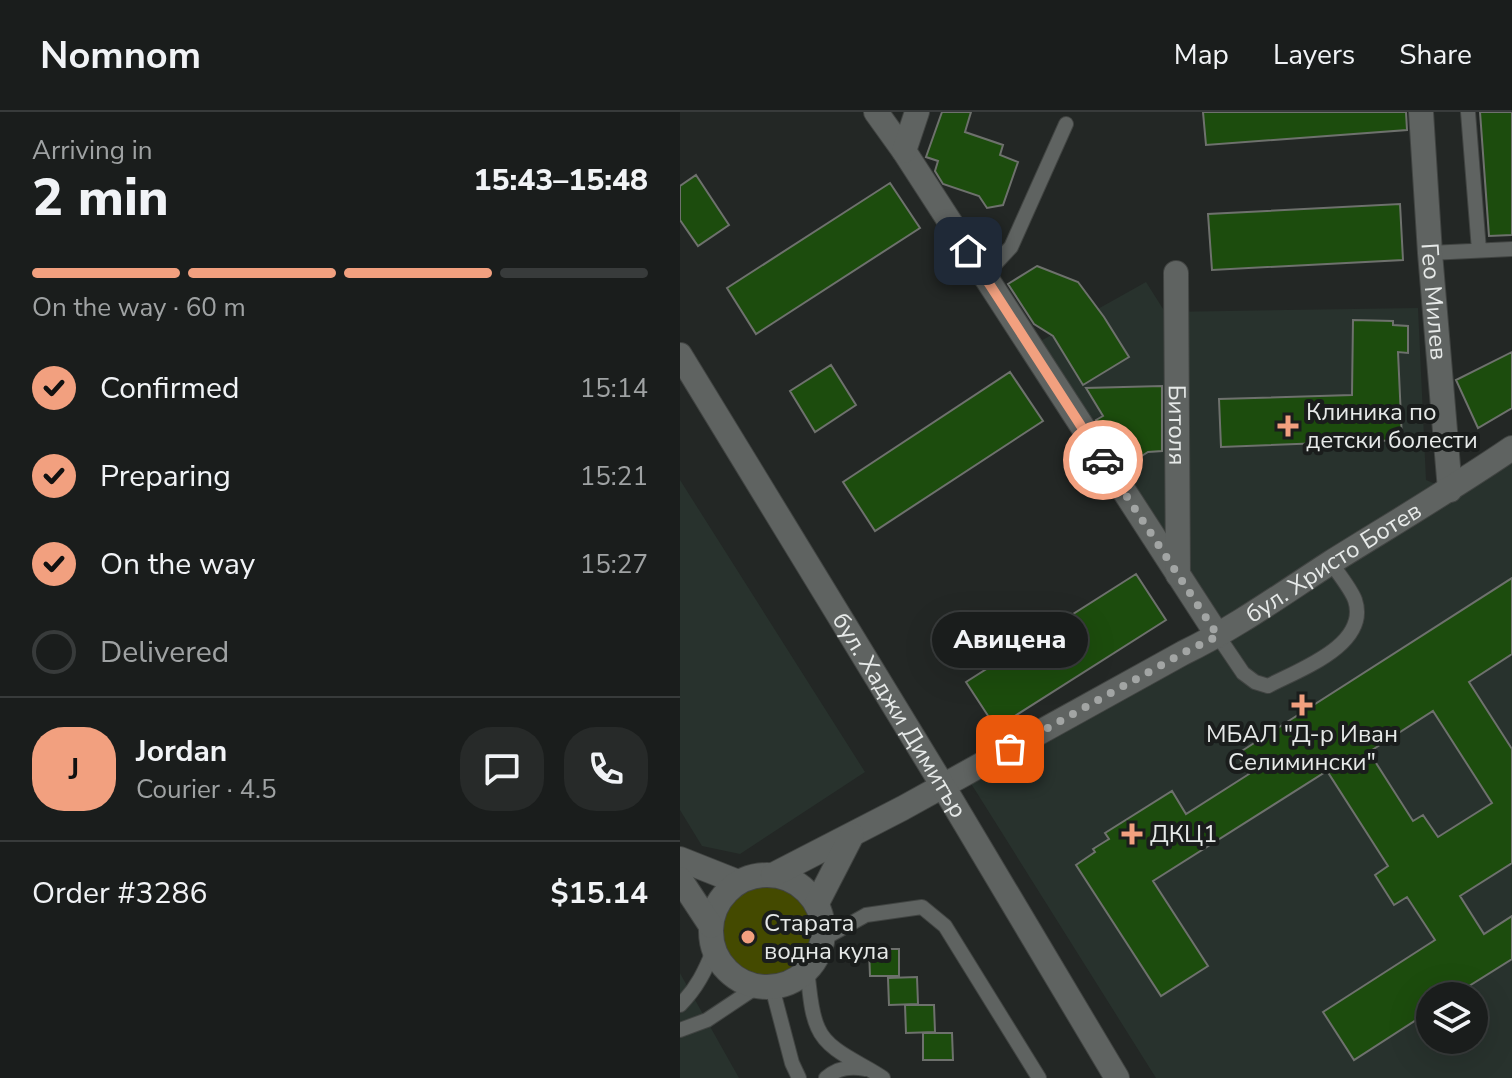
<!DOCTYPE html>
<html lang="en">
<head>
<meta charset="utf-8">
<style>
  :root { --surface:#1a1d1c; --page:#272a29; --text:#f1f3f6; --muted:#9fa2a3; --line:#383b3b; --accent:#f2a07f }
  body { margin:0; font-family:"Nunito Sans",sans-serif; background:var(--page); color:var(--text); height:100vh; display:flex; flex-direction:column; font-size:30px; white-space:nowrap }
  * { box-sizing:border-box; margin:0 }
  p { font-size:26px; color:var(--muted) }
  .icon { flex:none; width:44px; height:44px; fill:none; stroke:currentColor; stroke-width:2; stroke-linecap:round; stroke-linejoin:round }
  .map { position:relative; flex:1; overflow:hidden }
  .panel { display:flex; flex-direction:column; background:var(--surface); width:680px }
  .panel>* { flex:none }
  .tools { position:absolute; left:736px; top:870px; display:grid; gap:16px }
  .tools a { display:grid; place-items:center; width:72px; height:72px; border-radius:50%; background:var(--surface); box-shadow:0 8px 32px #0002,0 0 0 2px var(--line); font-size:40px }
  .pin { position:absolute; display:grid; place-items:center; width:68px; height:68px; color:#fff; margin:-34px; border-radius:16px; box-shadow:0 4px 12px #0006 }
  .courier { position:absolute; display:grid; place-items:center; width:80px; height:80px; margin:-40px; border:6px solid #f2a07f; border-radius:50%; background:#fff; color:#222; box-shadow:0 2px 10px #0007 }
  .bubble { position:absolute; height:56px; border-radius:28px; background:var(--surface); box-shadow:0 8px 32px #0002,0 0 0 2px var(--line); font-size:26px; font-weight:800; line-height:56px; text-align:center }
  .headline em { font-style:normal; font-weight:800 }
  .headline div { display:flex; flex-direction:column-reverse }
  .headline { display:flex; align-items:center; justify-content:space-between; height:136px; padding:0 32px }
  h1 { font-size:52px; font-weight:800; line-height:60px }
  .bar { display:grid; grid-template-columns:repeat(4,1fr); gap:12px 8px; align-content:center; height:96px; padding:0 32px }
  .bar i { height:10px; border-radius:6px; background:var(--line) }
  .bar .active { background:var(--accent) }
  .bar p { grid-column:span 4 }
  .line { display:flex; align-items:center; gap:20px; padding:0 32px; border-top:2px solid var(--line) }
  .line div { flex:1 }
  .round { display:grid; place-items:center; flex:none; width:84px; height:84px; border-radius:32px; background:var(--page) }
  ol { padding:0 32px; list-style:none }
  li { display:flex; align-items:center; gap:24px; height:88px }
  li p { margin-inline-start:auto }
  li .icon { padding:8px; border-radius:50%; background:var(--accent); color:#111; stroke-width:4 }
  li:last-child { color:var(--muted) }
  li i { width:44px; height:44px; border:4px solid var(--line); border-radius:50% }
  header { display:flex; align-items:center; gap:48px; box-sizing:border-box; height:112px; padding:0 40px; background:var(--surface); border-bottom:2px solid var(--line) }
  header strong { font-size:38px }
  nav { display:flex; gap:44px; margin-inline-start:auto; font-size:28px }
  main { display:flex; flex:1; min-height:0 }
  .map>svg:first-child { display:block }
  .built { fill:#28322d; fill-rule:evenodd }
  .green { fill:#444a00 }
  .building { fill:#1c4c0d; stroke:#6e716d; stroke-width:2; fill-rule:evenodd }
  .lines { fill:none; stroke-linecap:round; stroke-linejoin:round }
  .lane-casing { stroke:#414442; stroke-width:16 }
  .street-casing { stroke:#414442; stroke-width:26 }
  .secondary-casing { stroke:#414442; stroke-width:26 }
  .lane { stroke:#5f6361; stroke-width:14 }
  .street { stroke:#5f6361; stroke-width:24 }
  .secondary { stroke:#5f6361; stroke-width:24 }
  .done { stroke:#a2a5a4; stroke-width:8; stroke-dasharray:0 14.4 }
  .route { stroke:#f2a07f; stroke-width:10 }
  .poi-dot { fill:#f2a07f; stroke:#1a1d1c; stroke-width:3 }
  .labels { text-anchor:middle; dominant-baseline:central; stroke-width:8; stroke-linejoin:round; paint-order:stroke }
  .street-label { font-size:24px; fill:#e6e9e8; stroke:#1a1d1c }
  .poi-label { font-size:24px; fill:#e6e9e8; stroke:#1a1d1c; text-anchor:start }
</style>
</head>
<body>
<header>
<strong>Nomnom</strong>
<nav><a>Map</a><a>Layers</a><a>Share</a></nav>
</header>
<main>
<section class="panel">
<div class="headline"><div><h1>2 min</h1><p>Arriving in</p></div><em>15:43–15:48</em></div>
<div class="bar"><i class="active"></i><i class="active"></i><i class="active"></i><i></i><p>On the way · 60 m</p></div>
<ol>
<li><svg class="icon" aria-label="check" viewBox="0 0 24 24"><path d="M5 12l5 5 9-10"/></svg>Confirmed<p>15:14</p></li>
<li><svg class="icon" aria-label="check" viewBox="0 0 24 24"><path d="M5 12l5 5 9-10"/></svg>Preparing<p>15:21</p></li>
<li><svg class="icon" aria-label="check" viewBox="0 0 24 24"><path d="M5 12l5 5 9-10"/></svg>On the way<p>15:27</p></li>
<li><i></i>Delivered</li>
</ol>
<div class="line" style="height:144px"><b class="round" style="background:var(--accent);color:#111">J</b><div><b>Jordan</b><p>Courier · 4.5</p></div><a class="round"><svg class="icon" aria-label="chat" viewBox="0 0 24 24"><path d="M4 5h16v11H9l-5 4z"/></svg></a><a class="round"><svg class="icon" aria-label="phone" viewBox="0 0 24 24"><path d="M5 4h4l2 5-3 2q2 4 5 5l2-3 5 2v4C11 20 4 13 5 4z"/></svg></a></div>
<div class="line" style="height:104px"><div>Order #3286</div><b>$15.14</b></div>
</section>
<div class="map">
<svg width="832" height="966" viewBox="0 0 832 966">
  <rect width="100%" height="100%" fill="#232725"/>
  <path class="built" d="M466,170l19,30 253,-4 8,172 24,10 62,-42v630h-356l-191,-304 253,-138 -188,-289zM750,884h44v44h-44z
    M0,368l185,292 -125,82 -38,-8 -22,-36z
    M0,861l1,2 58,103h-59z"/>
  <path class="green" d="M39 819a48 48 0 1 1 96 0a48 48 0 1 1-96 0Z"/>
  <path class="building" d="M262,0h29l-6,20 38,13 -3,10 18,7 -15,43 -16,3 -8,-12 -36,-12 -8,-13 3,-10 -12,-4z
    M523,0h203l1,18 -201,15z
    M800,0h32v123l-23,1z
    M16,63l33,50 -31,21 -18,-26v-34z
    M210,71l30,45 -164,106 -29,-46z
    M720,92l3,56 -191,10 -4,-56z
    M357,154l41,16 26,35 25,40 -46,28 -30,-49 -19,-12 -26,-40z
    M673,208l40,1v4l15,1v27l-10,-1 4,88 -181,7 -2,-48 133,-4z
    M832,240v56l-34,20 -22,-48z
    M151,253l25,40 -41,27 -25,-41z
    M330,260l33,49 -168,110 -32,-49z
    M482,274v65l-14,1 -22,14 -30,-46 7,-4 -17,-28z
    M456,462l30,46 -170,108 -30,-46z
    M832,466v76l-43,28 43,67v114l-52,33 24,38 28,-18v43l-59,37h-23v15l-76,49 -31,-48 112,-72 -28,-43 -13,8 -19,-30 13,-9 -61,-95 -174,110 55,85 -47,30 -85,-131 19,-13 -2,-3 16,-10 -4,-6 67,-42 14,23 63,-40 -12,-20zM753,599l59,92 -54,34 -15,-22 -10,6 -44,-69z
    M189,837h30v27h-29z
    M237,865l1,27 -29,1 -1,-27z
    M225,893h29l1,27 -29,1z
    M243,921h29l1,27h-30z"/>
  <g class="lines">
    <g class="lane-casing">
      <path id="lane" d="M788,0l11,138
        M750,141l82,-4
        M304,164l27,-29 55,-123
        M538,524l25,37 12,9 13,4c30,-16 102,-41 87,-86 -4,-11 -17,-27 -24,-37
        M143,827l43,-24 56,-8 23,19 94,152
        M127,859c3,18 3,40 11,57 10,24 44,35 65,50
        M92,875l20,76 7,15
        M0,893c17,-17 25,-34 34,-56
        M0,918l27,-10 51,-34
        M146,966c11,-10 25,-12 39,-9"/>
    </g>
    <g class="street-casing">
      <g id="street">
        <path d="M196,0l28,39 314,485"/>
        <path id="s1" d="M741,0l9,141 20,237"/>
        <path d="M224,39l13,-39"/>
        <path id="s2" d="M496,161l2,302"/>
        <path d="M0,747l58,23"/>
        <circle cx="87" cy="819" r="56"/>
        <path id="s3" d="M93,763l130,-67 280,-155c52,-25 99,-59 147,-90 61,-38 122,-74 182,-115"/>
        <path d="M0,767l31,47"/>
        <path d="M137,791l35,-68"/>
      </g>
    </g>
    <g class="secondary-casing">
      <g id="secondary">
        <path id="s4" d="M0,243l263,431 174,292"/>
      </g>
    </g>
    <use href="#lane" class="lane"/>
    <use href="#street" class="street"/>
    <use href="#secondary" class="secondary"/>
  </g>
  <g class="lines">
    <path class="done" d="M330,637l173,-96 35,-17 -115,-176"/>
    <path class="route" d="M288,139l135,209"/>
  </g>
  <g class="poi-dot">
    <path d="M604 302h8v8h8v8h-8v8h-8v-8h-8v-8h8z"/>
    <path d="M618 581h8v8h8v8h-8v8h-8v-8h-8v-8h8z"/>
    <path d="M448 710h8v8h8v8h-8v8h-8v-8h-8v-8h8z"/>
    <circle cx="68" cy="825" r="8"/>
  </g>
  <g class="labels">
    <g class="street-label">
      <text stroke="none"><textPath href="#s1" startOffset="190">Гео Милев</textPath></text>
      <text stroke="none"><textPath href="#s2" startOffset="152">Битоля</textPath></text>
      <text stroke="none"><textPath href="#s3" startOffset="642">бул. Христо Ботев</textPath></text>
      <text stroke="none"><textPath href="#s4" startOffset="422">бул. Хаджи Димитър</textPath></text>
    </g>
    <g class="poi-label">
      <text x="626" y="300">Клиника по<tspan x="626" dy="28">детски болести</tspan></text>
      <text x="622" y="622" text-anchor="middle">МБАЛ "Д-р Иван<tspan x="622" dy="28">Селимински"</tspan></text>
      <text x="470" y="722">ДКЦ1</text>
      <text x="84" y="811">Старата<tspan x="84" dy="28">водна кула</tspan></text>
    </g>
  </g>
</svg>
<div class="tools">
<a><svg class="icon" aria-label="layers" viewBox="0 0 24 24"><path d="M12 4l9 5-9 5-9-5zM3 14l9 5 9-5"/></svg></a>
</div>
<div class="pin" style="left:330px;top:637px;background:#ea580c"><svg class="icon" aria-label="bag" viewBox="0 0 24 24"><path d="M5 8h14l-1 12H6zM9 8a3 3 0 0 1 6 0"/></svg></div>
<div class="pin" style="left:288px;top:139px;background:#1f2937"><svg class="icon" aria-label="home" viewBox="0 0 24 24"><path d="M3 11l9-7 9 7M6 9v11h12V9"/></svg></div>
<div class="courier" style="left:423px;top:348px"><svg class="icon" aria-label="car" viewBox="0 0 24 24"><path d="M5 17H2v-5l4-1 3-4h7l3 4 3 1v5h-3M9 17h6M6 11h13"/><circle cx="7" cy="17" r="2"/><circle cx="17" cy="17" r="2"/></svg></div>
<div class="bubble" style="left:252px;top:500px;width:156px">Авицена</div>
</div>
</main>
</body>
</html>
